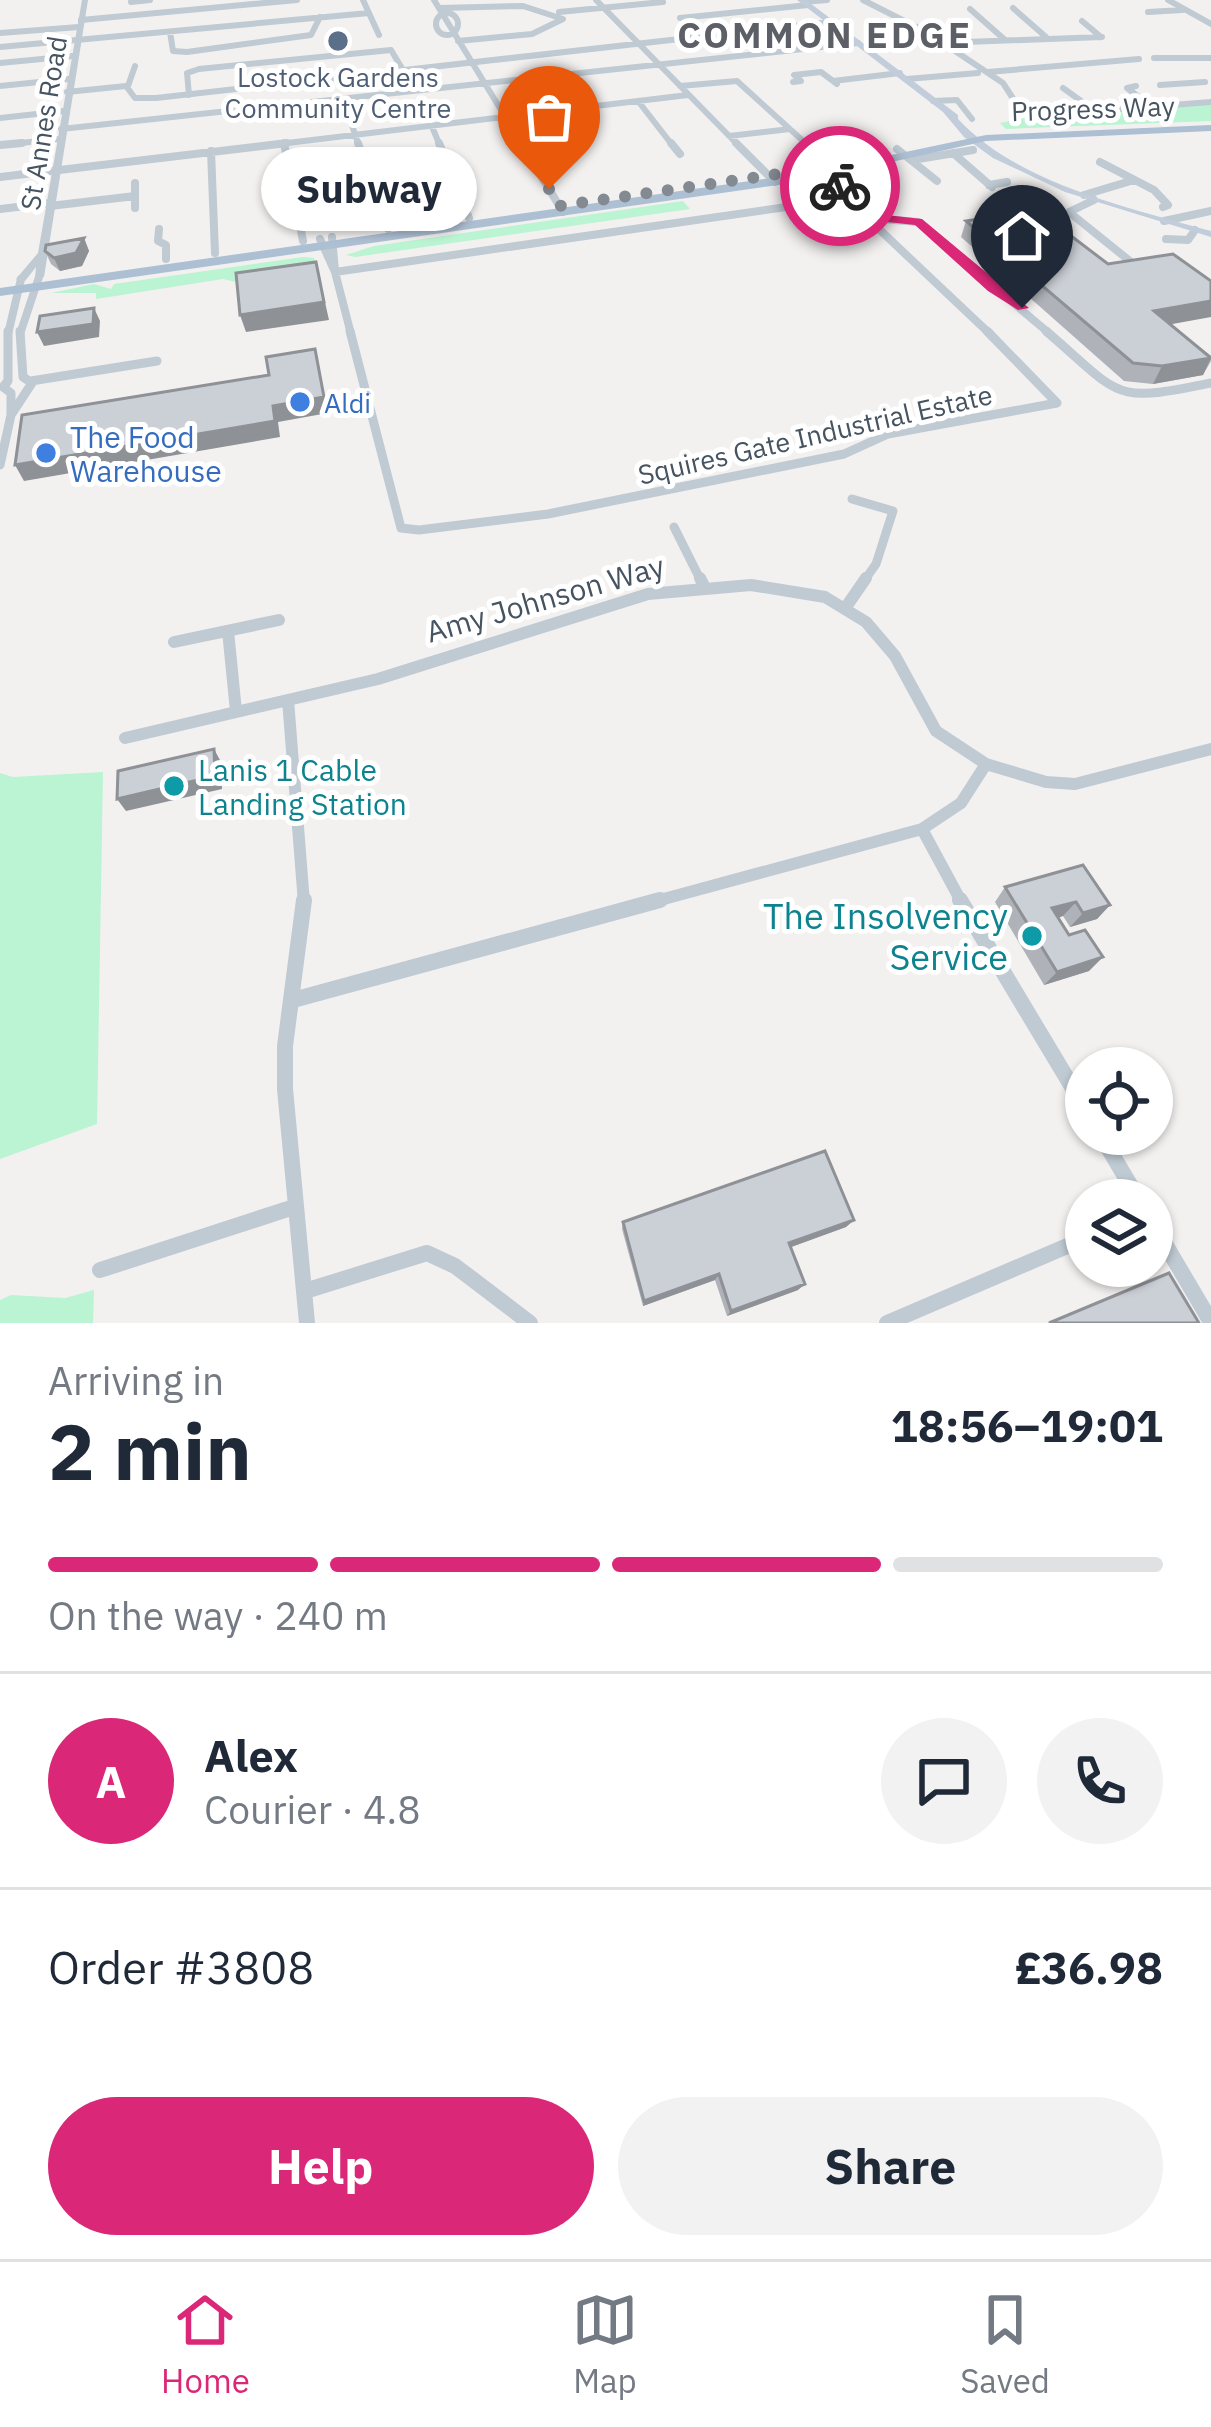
<!DOCTYPE html>
<html lang="en">
<head>
<meta charset="utf-8">
<style>
  :root { --surface:#fff; --page:#f2f2f3; --text:#1f2937; --muted:#747a83; --line:#e0e1e3; --accent:#db2777 }
  body { margin:0; font-family:"IBM Plex Sans",sans-serif; background:var(--page); color:var(--text); height:100vh; display:flex; flex-direction:column; font-size:45px; white-space:nowrap }
  * { box-sizing:border-box; margin:0 }
  p { font-size:39px; color:var(--muted) }
  .icon { flex:none; width:66px; height:66px; fill:none; stroke:currentColor; stroke-width:2; stroke-linecap:round; stroke-linejoin:round }
  .map { position:relative; height:1323px; overflow:hidden }
  .drawer { display:flex; flex-direction:column; background:var(--surface); flex:1 }
  .drawer>* { flex:none }
  .buttons { position:absolute; left:1065px; top:1047px; display:grid; gap:24px }
  .buttons a { display:grid; place-items:center; width:108px; height:108px; border-radius:50%; background:var(--surface); box-shadow:0 3px 9px #0004; font-size:60px }
  .pin { position:absolute; display:grid; place-items:center; width:102px; height:102px; color:#fff; margin:-123px -51px; border-radius:50% 50% 50% 0; rotate:-45deg; box-shadow:0 0 12px #0007 }
  .pin .icon { rotate:45deg }
  .courier { position:absolute; display:grid; place-items:center; width:120px; height:120px; margin:-60px; border:9px solid #db2777; border-radius:50%; background:#fff; color:#222; box-shadow:0 3px 15px #0007 }
  .bubble { position:absolute; height:84px; border-radius:42px; background:var(--surface); box-shadow:0 3px 9px #0004; font-size:39px; font-weight:700; line-height:84px; text-align:center }
  .summary em { font-style:normal; font-weight:700 }
  .summary div { display:flex; flex-direction:column-reverse }
  .summary { display:flex; align-items:center; justify-content:space-between; height:204px; padding:0 48px }
  h1 { font-size:78px; font-weight:700; line-height:90px }
  .bar { display:grid; grid-template-columns:repeat(4,1fr); gap:18px 12px; align-content:center; height:144px; padding:0 48px }
  .bar i { height:15px; border-radius:9px; background:var(--line) }
  .bar .active { background:var(--accent) }
  .bar p { grid-column:span 4 }
  .line { display:flex; align-items:center; gap:30px; padding:0 48px; border-top:3px solid var(--line) }
  .line div { flex:1 }
  .round { display:grid; place-items:center; flex:none; width:126px; height:126px; border-radius:63px; background:var(--page) }
  .button { display:flex; gap:24px; margin-top:auto; padding:24px 48px }
  .button a { flex:1; height:138px; border-radius:72px; background:var(--accent); color:#fff; font-size:48px; font-weight:700; line-height:138px; text-align:center }
  .button a+a { background:var(--page); color:var(--text) }
  .dock { display:flex; justify-content:space-around; align-items:center; height:168px; border-top:3px solid var(--line); background:var(--surface); font-size:33px; color:var(--muted) }
  .dock a { display:grid; justify-items:center; gap:6px }
  .dock .active { color:var(--accent) }
  .map>svg:first-child { display:block }
  .green { fill:#baf4d2 }
  .lines { fill:none; stroke-linecap:round; stroke-linejoin:round }
  .minor-far4 { stroke:#bfcad3; stroke-width:6 }
  .minor-far3 { stroke:#bfcad3; stroke-width:8 }
  .minor-far2 { stroke:#bfcad3; stroke-width:9 }
  .minor-far1 { stroke:#bfcad3; stroke-width:12 }
  .minor { stroke:#bfcad3; stroke-width:16 }
  .tertiary { fill:#bfcad3; fill-rule:evenodd }
  .secondary { fill:#c1cddb; fill-rule:evenodd }
  .primary { fill:#adbfd2; fill-rule:evenodd }
  .wall { fill:#afb2b8 }
  .shaded-wall { fill:#8e9196 }
  .building { fill:#cbcfd6; stroke:#8e9196; stroke-width:3 }
  .route { fill:#db2777 }
  .done { stroke:#838a92; stroke-width:12; stroke-dasharray:0 21.6 }
  .service-dot { fill:#5c6f8a; stroke:#fff; stroke-width:4.5 }
  .shop-dot { fill:#3f7fe0; stroke:#fff; stroke-width:4.5 }
  .culture-dot { fill:#0f9aa8; stroke:#fff; stroke-width:4.5 }
  .labels { text-anchor:middle; dominant-baseline:central; stroke-width:10; stroke-linejoin:round; paint-order:stroke }
  .far-service-label { font-size:27px; fill:#4e5e75; stroke:#fff }
  .far-street-label { font-size:27px; fill:#465360; stroke:#fff }
  .far-shop-label { font-size:27px; fill:#366cbe; stroke:#fff; text-anchor:start }
  .shop-label { font-size:30px; fill:#366cbe; stroke:#fff; text-anchor:start }
  .street-label { font-size:30px; fill:#465360; stroke:#fff }
  .culture-label { font-size:30px; fill:#0d838f; stroke:#fff; text-anchor:start }
  .far-district-label { font-size:36px; font-weight:bold; letter-spacing:3px; fill:#5c6066; stroke:#fff }
  .near-culture-label { font-size:36px; fill:#0d838f; stroke:#fff; text-anchor:end }
</style>
</head>
<body>
<div class="map">
<svg width="1211" height="1323" viewBox="0 0 1211 1323">
  <rect width="100%" height="100%" fill="#f3f0f0"/>
  <path class="green" d="M1211,104v17l-205,8 -6,-6 44,-9z
    M683,201l7,8 -335,48 -9,-2 28,-9z
    M303,257l11,1 6,21 -83,-2 -1,5 -13,-3 -127,20v-6h-45l43,-9 17,5 3,-5z
    M103,772l-6,352 -97,35v-386l13,4z
    M94,1290l-1,33h-93v-23l11,-5 54,3z"/>
  <g class="lines">
    <path class="minor-far4" d="M363,0l16,35
      M434,0l89,146
      M596,0l143,146
      M863,0l89,45
      M1168,0l43,24
      M131,2l19,-2
      M804,2l23,-2
      M439,8l84,-2 40,13 -31,15 -74,7
      M1013,8l33,29
      M970,9l34,30
      M559,12l104,-10
      M1148,12l34,-2
      M436 24a11 11 0 1 1 22 0a11 11 0 1 1-22 0Z
      M680,18l128,-13
      M81,20l216,-20
      M1082,21l19,16
      M170,32l3,19 14,1 124,-17 9,-18
      M0,33l79,-6
      M1102,37l-136,5 -14,7 51,34 11,17 23,10 45,2 129,-10
      M0,47l369,-34
      M1154,58h57
      M0,63l73,-7
      M988,72l151,-13
      M907,79l71,-6
      M833,81l67,-8
      M793,82l8,-1 -7,-6 27,-3 16,12
      M1160,85l45,-3
      M0,86l69,-7
      M128,86l7,-20
      M680,86l57,-5 65,59
      M1136,86l-9,2 25,19
      M1063,88l32,23
      M67,92l59,-6 9,12h21l675,-76
      M566,94h8l20,27 -9,1z
      M189,95l-2,-22 12,-4 192,-19 12,20
      M343,99l16,47
      M638,101l35,45
      M933,101l24,-1 15,19
      M0,118l64,-7
      M431,124l9,22
      M61,129l797,-86
      M729,136l61,-7
      M0,145l60,-6
      M262,146l426,-51"/>
    <path class="minor-far3" d="M284,143l19,98
      M358,143l30,86
      M439,143l30,75
      M521,143l42,69
      M671,143l9,11
      M736,143l39,39
      M0,145l22,-2
      M897,149l40,32
      M211,151l4,102
      M953,153l39,34
      M912,160l61,-10
      M1100,162l54,28 14,15 -5,2
      M820,168l62,51 36,3 132,112
      M0,177l287,-34
      M135,183v25
      M989,185l18,-3
      M1084,195l50,-15
      M1094,200l-25,12 67,54
      M50,206l85,-10
      M0,209l51,-6
      M1164,221l47,-10
      M159,229l-1,12 8,4v14
      M332,237l3,34
      M320,239l15,33
      M1166,239l22,1 7,-10
      M335,272l16,62
      M335,272l500,-72 46,31 109,103
      M8,334l13,-55
      M20,334l19,-57"/>
    <path class="minor-far2" d="M8,331v50l-5,6 8,6v21
      M350,331l51,197 18,2 129,-16 296,-60 44,-20 169,-31 -70,-72
      M1046,331c76,65 64,73 165,52
      M31,381l126,-20
      M0,465l11,-50 21,-32 -9,-6 -3,-46
      M852,499l41,12 -17,53 -12,17
      M674,527l27,54"/>
    <path class="minor-far1" d="M700,578l4,8
      M846,607l20,-29
      M228,631l8,80
      M174,642l105,-22
      M288,700l16,203
      M125,738l253,-59 270,-85 103,-9 74,12 41,25 29,34 41,75 50,33 60,18 29,2 136,-35
      M922,829l40,74
      M649,903l273,-74 39,-26 25,-39"/>
    <path class="minor" d="M304,900l-19,146v43l22,234
      M960,900l126,210
      M293,1000l367,-100
      M1100,1134l39,66
      M1152,1222l59,100
      M100,1270l194,-63
      M305,1291l122,-38 28,13 75,57
      M887,1323l199,-85"/>
    <path class="tertiary" d="M82,0h6l-44,277 -9,2 1,-12 -11,14 -4,1 -5,-3 22,-26z"/>
    <path class="secondary" d="M797,0h9l152,115v4c59,64 171,89 253,112v6l-146,-45 -72,-34 -29,-21 -21,-25z"/>
    <path class="primary" d="M1211,125v6l-225,10 -180,40 -806,115v-8l806,-115 180,-38z"/>
  </g>
  <path class="wall" d="M966,221l204,103 41,32v5l-8,14 -50,9 -29,-3 -163,-144z
    M84,238l5,13 -7,15 -22,5 -9,-7 -6,-13z
    M1005,887l105,18 -13,14 -27,8 -7,-11 -5,2 31,53 -45,14 -49,-83z
    M854,1220l-8,7 -55,20 7,43 -71,26 -12,-36 -72,26 -21,-77 1,-7z"/>
  <path class="shaded-wall" d="M84,238l5,13 -7,15 -22,5 -6,-13z
    M316,262l13,58 -83,12 -6,-17z
    M1211,301v16l-66,12 9,-18z
    M94,308l6,13 -1,16 -55,9 -7,-14z
    M315,349l13,64 -50,9 2,15 -256,44 -9,-16 258,-59z
    M1211,358l-8,17 -50,9 9,-18z
    M214,749l7,13 1,27 -96,22 -9,-12z
    M1076,902l-13,14 -23,7 12,-15z
    M1110,905l-13,14 -27,8 13,-14z
    M1103,957l-14,14 -45,14 13,-13z
    M854,1220l-8,7 -63,23 6,-7z
    M719,1274l-4,6 -72,26 1,-5z
    M805,1284l-7,6 -71,26 4,-5z"/>
  <path class="building" d="M1037,210l71,54 65,-10 38,27v20l-57,10 57,47 -49,8 -29,-3 -167,-142z
    M84,238l-8,15 -22,5 -9,-7 1,-6z
    M316,262l8,40 -84,13 -4,-42z
    M94,308l-1,16 -56,8 3,-16z
    M315,349l9,48 -51,9 2,15 -260,44 7,-50 247,-40 -3,-18z
    M214,749l1,27 -98,23 1,-28z
    M1083,865l27,40 -27,8 -7,-11 -24,6 17,27 16,-5 18,27 -46,15 -52,-85z
    M825,1151l29,69 -65,23 16,41 -74,27 -12,-37 -75,27 -21,-79z
    M1169,1273l30,50h-150z"/>
  <path class="route" d="M836,183h8l42,32 36,4 107,89 -11,2 -30,-19 -73,-66 -37,-4z"/>
  <g class="lines">
    <path class="done" d="M549,189l10,17 261,-38 20,18"/>
  </g>
  <circle class="service-dot" cx="338" cy="41" r="12"/>
  <g class="shop-dot">
    <circle cx="300" cy="402" r="12"/>
    <circle cx="46" cy="453" r="12"/>
  </g>
  <g class="culture-dot">
    <circle cx="174" cy="786" r="12"/>
    <circle cx="1032" cy="936" r="12"/>
  </g>
  <g class="labels">
    <g class="far-service-label">
      <text x="338" y="76">Lostock Gardens<tspan x="338" dy="31">Community Centre</tspan></text>
    </g>
    <g class="far-street-label">
      <text transform="translate(1093 108) rotate(-2)">Progress Way</text>
      <text transform="translate(43 123) rotate(-81)">St Annes Road</text>
      <text transform="translate(815 434) rotate(-13)">Squires Gate Industrial Estate</text>
    </g>
    <g class="far-shop-label">
      <text x="324" y="402">Aldi</text>
    </g>
    <g class="shop-label">
      <text x="70" y="436">The Food<tspan x="70" dy="34">Warehouse</tspan></text>
    </g>
    <g class="street-label">
      <text transform="translate(545 598) rotate(-16)">Amy Johnson Way</text>
    </g>
    <g class="culture-label">
      <text x="198" y="769">Lanis 1 Cable<tspan x="198" dy="34">Landing Station</tspan></text>
    </g>
    <g class="far-district-label">
      <text x="825" y="34">COMMON EDGE</text>
    </g>
    <g class="near-culture-label">
      <text x="1008" y="915">The Insolvency<tspan x="1008" dy="41">Service</tspan></text>
    </g>
  </g>
</svg>
<div class="buttons">
<a><svg class="icon" aria-label="locate" viewBox="0 0 24 24"><circle cx="12" cy="12" r="6"/><path d="M12 2v4M12 18v4M2 12h4M18 12h4"/></svg></a>
<a><svg class="icon" aria-label="layers" viewBox="0 0 24 24"><path d="M12 4l9 5-9 5-9-5zM3 14l9 5 9-5"/></svg></a>
</div>
<div class="pin" style="left:549px;top:189px;background:#ea580c"><svg class="icon" aria-label="bag" viewBox="0 0 24 24"><path d="M5 8h14l-1 12H6zM9 8a3 3 0 0 1 6 0"/></svg></div>
<div class="pin" style="left:1022px;top:308px;background:#1f2937"><svg class="icon" aria-label="home" viewBox="0 0 24 24"><path d="M3 11l9-7 9 7M6 9v11h12V9"/></svg></div>
<div class="courier" style="left:840px;top:186px"><svg class="icon" aria-label="bike" viewBox="0 0 24 24"><circle cx="6" cy="16" r="4"/><circle cx="18" cy="16" r="4"/><path d="M6 16l4-8h5l3 8M10 8l3 8H6M13 5h3"/></svg></div>
<div class="bubble" style="left:261px;top:147px;width:216px">Subway</div>
</div>
<section class="drawer">
<div class="summary"><div><h1>2 min</h1><p>Arriving in</p></div><em>18:56–19:01</em></div>
<div class="bar"><i class="active"></i><i class="active"></i><i class="active"></i><i></i><p>On the way · 240 m</p></div>
<div class="line" style="height:216px"><b class="round" style="background:var(--accent);color:#fff">A</b><div><b>Alex</b><p>Courier · 4.8</p></div><a class="round"><svg class="icon" aria-label="chat" viewBox="0 0 24 24"><path d="M4 5h16v11H9l-5 4z"/></svg></a><a class="round"><svg class="icon" aria-label="phone" viewBox="0 0 24 24"><path d="M5 4h4l2 5-3 2q2 4 5 5l2-3 5 2v4C11 20 4 13 5 4z"/></svg></a></div>
<div class="line" style="height:156px"><div>Order #3808</div><b>£36.98</b></div>
<div class="button"><a>Help</a><a>Share</a></div>
</section>
<nav class="dock">
<a class="active"><svg class="icon" aria-label="home" viewBox="0 0 24 24"><path d="M3 11l9-7 9 7M6 9v11h12V9"/></svg>Home</a>
<a><svg class="icon" aria-label="map" viewBox="0 0 24 24"><path d="M3 6l6-2 6 2 6-2v14l-6 2-6-2-6 2zM9 4v14M15 6v14"/></svg>Map</a>
<a><svg class="icon" aria-label="saved" viewBox="0 0 24 24"><path d="M7 4h10v16l-5-4-5 4z"/></svg>Saved</a>
</nav>
</body>
</html>
